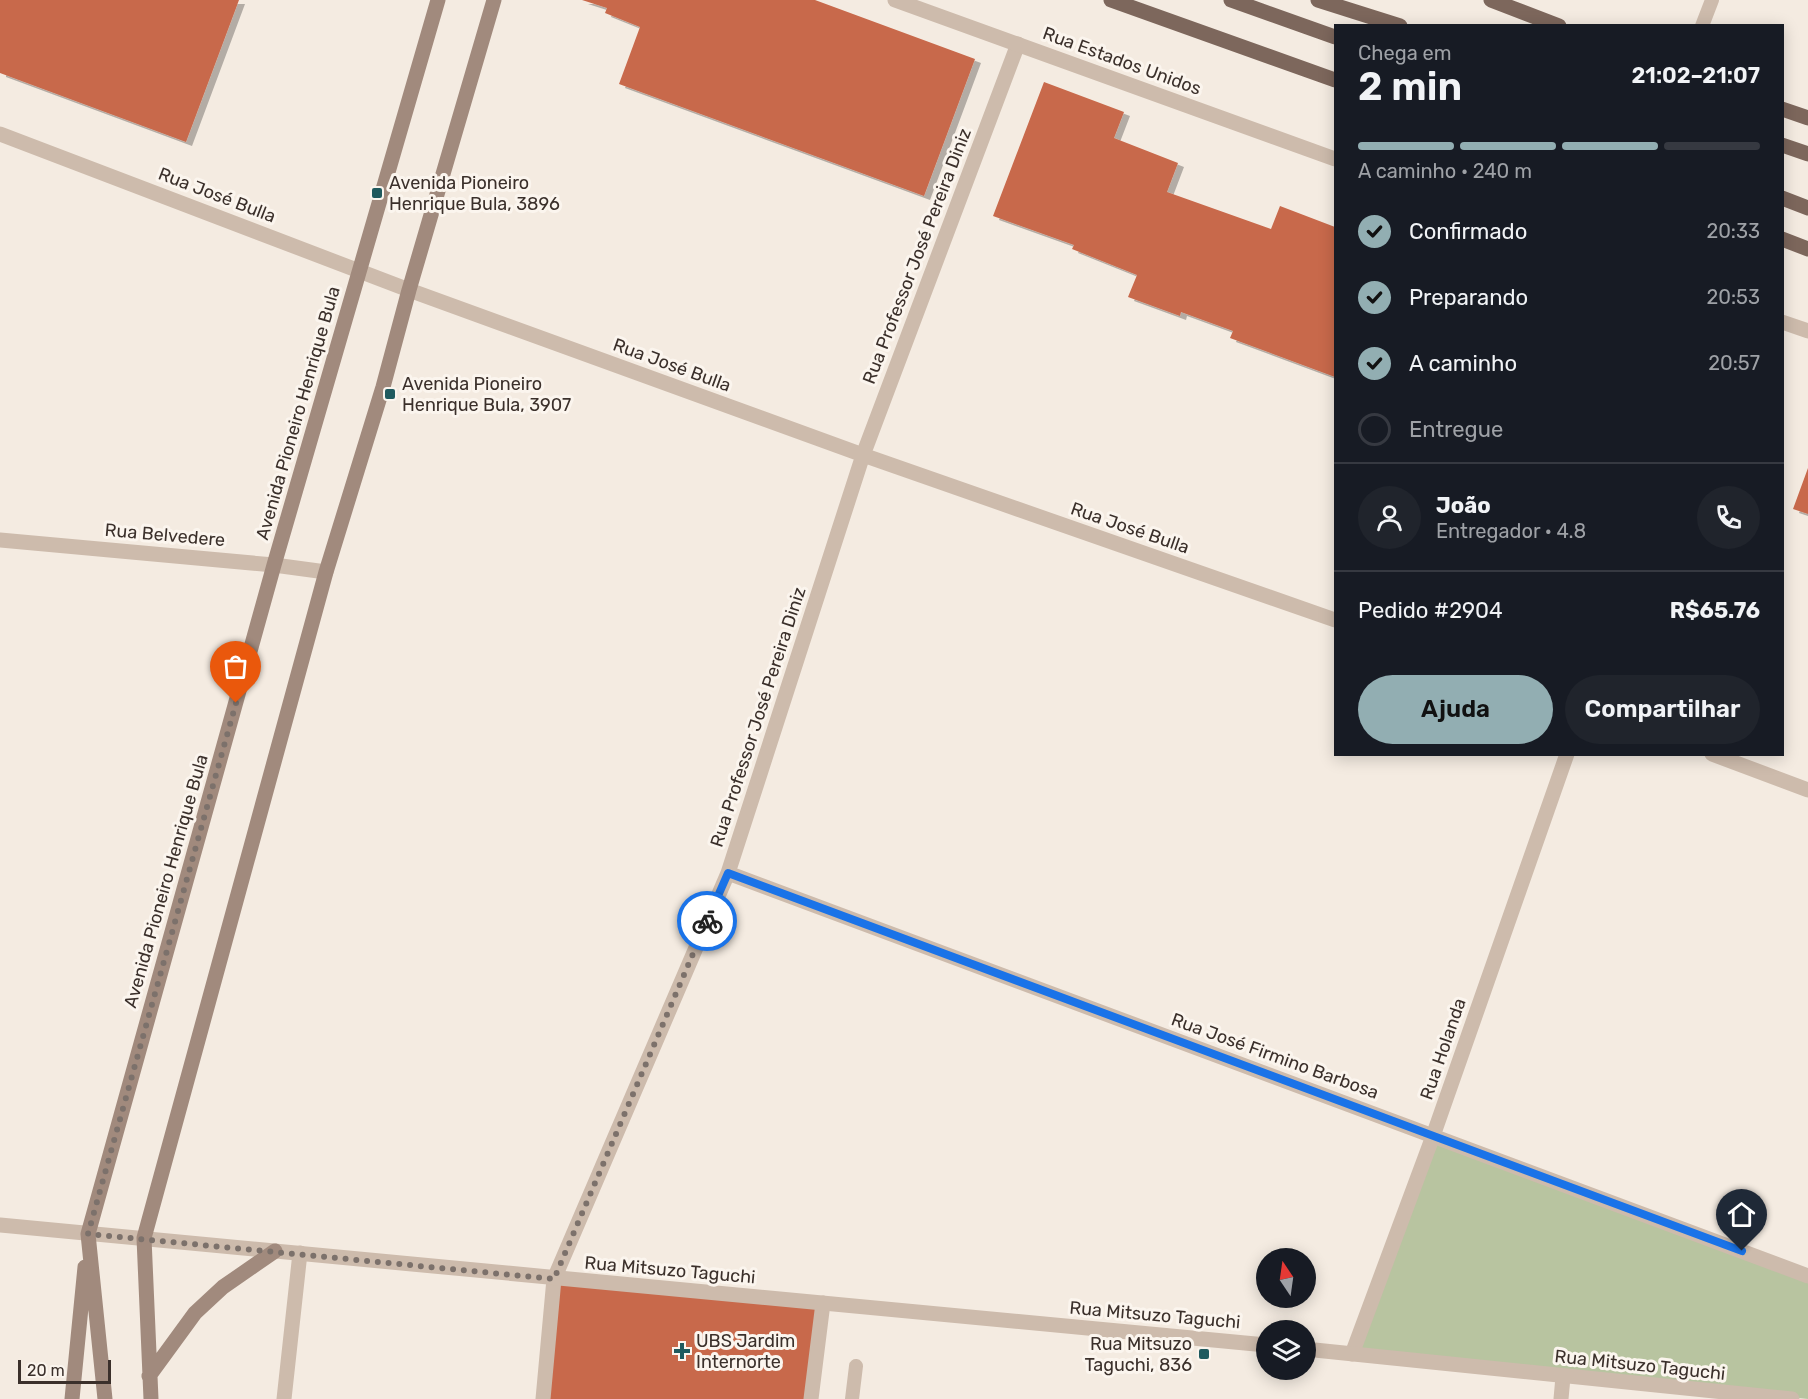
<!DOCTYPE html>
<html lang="pt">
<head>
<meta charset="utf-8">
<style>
  :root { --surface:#171b24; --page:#20242c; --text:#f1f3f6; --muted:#9ea1a6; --line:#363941; --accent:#92aeb2 }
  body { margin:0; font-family:Rubik,sans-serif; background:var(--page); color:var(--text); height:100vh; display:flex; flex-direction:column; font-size:22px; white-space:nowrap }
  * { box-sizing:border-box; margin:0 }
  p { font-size:20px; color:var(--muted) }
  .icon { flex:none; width:33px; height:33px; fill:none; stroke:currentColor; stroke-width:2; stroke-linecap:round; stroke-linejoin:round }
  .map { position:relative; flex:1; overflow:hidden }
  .panel { position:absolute; left:1334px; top:24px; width:450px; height:732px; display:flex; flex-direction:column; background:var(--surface); border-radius:0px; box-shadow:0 3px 15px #0003 }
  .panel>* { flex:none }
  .needle { width:39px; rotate:347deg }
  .tools { position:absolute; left:1256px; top:1248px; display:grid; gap:12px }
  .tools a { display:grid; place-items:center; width:60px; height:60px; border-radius:50%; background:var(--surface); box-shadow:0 3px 15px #0003; font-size:30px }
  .scale { position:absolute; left:18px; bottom:15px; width:93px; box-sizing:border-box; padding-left:6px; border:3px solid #3b302b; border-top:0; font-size:16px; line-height:21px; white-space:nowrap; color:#3b302b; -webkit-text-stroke:4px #fbf5ee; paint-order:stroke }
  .pin { position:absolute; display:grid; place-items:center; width:51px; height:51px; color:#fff; margin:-62px -26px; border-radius:50% 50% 50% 0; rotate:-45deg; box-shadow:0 0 6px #0007 }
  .pin .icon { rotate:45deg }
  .courier { position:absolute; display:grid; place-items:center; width:60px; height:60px; margin:-30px; border:4px solid #1a73e8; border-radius:50%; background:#fff; color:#222; box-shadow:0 2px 8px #0007 }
  .overview em { font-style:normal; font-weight:600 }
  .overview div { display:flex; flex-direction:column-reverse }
  .overview { display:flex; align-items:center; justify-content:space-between; height:102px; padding:0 24px }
  h1 { font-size:39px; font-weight:600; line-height:45px }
  .bar { display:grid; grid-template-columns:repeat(4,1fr); gap:9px 6px; align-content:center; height:72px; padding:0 24px }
  .bar i { height:8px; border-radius:4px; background:var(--line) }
  .bar .on { background:var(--accent) }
  .bar p { grid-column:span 4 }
  .line { display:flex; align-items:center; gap:15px; padding:0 24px; border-top:2px solid var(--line) }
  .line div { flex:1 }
  .round { display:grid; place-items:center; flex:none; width:63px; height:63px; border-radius:32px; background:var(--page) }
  ol { padding:0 24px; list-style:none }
  li { display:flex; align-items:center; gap:18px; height:66px }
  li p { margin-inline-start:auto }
  li .icon { padding:6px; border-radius:50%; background:var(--accent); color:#111; stroke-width:4 }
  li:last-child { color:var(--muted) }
  li i { width:33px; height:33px; border:3px solid var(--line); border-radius:50% }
  .action { display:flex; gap:12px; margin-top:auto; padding:12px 24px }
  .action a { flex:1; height:69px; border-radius:36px; background:var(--accent); color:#111; font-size:24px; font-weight:600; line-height:69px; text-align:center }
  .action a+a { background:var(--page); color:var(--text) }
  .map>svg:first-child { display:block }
  .green { fill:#b8c4a0 }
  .building { fill:#c8694b; filter:url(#shadow) }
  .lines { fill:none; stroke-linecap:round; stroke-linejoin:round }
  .service { stroke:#cdbbac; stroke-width:14 }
  .minor { stroke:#cdbbac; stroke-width:15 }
  .tertiary { stroke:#cdbbac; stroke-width:15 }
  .secondary { stroke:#a18a7d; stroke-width:15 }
  .primary { stroke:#7d675c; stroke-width:15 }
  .done { stroke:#7c716b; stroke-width:6; stroke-dasharray:0 10.8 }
  .route { stroke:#1a73e8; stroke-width:8 }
  .poi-dot { fill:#1f5a5e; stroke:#fbf5ee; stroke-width:2 }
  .labels { text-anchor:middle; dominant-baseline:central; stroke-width:6; stroke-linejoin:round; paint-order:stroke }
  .street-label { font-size:18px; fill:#3b302b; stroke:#fbf5ee }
  .poi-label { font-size:18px; fill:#3b302b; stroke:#fbf5ee; text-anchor:start }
</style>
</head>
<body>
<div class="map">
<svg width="1808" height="1399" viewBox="0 0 1808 1399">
  <defs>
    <filter id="shadow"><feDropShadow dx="6" dy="4" stdDeviation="0" flood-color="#0004"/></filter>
  </defs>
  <rect width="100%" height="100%" fill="#f4ebe1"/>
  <path class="green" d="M1433,1136l375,140v123l-456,-45z"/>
  <path class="building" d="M0,0h239l-53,142 -186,-69z
    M582,0h233l160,59 -51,137 -305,-112 21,-57 -35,-14 2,-5z
    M1044,82l80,30 -10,26 64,25 -11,29 104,37 9,-23 55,21v150l-105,-39 3,-7 -52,-19 -1,4 -52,-19 9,-22 -65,-26 2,-4 -81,-29z
    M1808,468v46l-15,-5z
    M554,1279l269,24 -12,96h-268z"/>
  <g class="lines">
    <path class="service" d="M1702,26l10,-26
      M852,1399l4,-33"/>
    <path class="minor" d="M0,134l409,156 454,165 472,165
      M0,540l274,25 52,7
      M1712,754l96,36
      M728,873l1080,403
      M1352,1354l81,-218 134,-382
      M284,1399l16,-146
      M543,1399l11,-120 174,-406 135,-418 155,-411
      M811,1399l12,-96
      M1561,1399l2,-22"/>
    <path class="tertiary" d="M895,0l440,159
      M1782,322l26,9
      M0,1225l1266,120
      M1305,1349l487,50"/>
    <path class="secondary" d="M149,1376l46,-63 28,-26 52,-36
      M72,1399l13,-132
      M105,1399l-17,-165 186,-669 164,-565
      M151,1399l-7,-161 182,-666 57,-185 26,-97 85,-290"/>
    <path class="primary" d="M1111,0l224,80
      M1231,0l104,37
      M1318,0l82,26
      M1491,0l68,26
      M1782,109l26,9
      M1782,145l26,9
      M1782,198l26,10
      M1782,239l26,10"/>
  </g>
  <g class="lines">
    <path class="done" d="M236,703l-148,531 466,45 153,-358"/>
    <path class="route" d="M707,921l21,-48 1014,378"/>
  </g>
  <g class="poi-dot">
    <rect x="371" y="187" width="12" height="12" rx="3"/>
    <rect x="384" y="388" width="12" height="12" rx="3"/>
    <path d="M679 1342h6v6h6v6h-6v6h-6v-6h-6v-6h6z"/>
    <rect x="1198" y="1348" width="12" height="12" rx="3"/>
  </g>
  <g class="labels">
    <g class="street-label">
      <text transform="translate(1122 61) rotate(20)">Rua Estados Unidos</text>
      <text transform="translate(217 195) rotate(21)">Rua José Bulla</text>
      <text transform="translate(917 256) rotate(-69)">Rua Professor José Pereira Diniz</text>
      <text transform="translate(672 365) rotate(20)">Rua José Bulla</text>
      <text transform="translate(298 413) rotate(-74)">Avenida Pioneiro Henrique Bula</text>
      <text transform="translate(1130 528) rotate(19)">Rua José Bulla</text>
      <text transform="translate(165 535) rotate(5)">Rua Belvedere</text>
      <text transform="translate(758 717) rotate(-72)">Rua Professor José Pereira Diniz</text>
      <text transform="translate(166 881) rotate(-74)">Avenida Pioneiro Henrique Bula</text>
      <text transform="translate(1443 1049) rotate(-71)">Rua Holanda</text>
      <text transform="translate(1275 1056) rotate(20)">Rua José Firmino Barbosa</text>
      <text transform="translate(670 1270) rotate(5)">Rua Mitsuzo Taguchi</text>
      <text transform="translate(1155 1315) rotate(5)">Rua Mitsuzo Taguchi</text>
      <text transform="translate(1640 1365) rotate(6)">Rua Mitsuzo Taguchi</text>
    </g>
    <g class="poi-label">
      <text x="389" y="183">Avenida Pioneiro<tspan x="389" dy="21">Henrique Bula, 3896</tspan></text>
      <text x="402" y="384">Avenida Pioneiro<tspan x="402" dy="21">Henrique Bula, 3907</tspan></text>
      <text x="696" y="1341">UBS Jardim<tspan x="696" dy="21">Internorte</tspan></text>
      <text x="1192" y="1344" text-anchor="end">Rua Mitsuzo<tspan x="1192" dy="21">Taguchi, 836</tspan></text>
    </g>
  </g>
</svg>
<div class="tools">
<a><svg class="needle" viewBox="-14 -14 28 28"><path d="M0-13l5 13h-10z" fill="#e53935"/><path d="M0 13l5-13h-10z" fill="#9ea1a6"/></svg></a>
<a><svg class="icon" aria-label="layers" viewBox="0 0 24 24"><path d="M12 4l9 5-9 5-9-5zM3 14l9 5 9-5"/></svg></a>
</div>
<div class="scale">20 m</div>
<div class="pin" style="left:236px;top:703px;background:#ea580c"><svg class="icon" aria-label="bag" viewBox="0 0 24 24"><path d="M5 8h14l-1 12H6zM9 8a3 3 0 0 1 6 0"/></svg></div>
<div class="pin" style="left:1742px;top:1251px;background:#1f2937"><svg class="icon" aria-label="home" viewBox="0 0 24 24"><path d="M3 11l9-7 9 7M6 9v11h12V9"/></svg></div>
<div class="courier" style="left:707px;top:921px"><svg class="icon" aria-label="bike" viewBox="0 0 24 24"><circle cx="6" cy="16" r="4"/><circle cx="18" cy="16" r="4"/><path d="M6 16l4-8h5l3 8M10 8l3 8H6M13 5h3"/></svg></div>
<section class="panel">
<div class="overview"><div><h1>2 min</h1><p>Chega em</p></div><em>21:02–21:07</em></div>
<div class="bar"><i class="on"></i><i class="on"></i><i class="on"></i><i></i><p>A caminho · 240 m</p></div>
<ol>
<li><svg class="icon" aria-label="check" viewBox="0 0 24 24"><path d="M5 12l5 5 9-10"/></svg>Confirmado<p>20:33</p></li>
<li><svg class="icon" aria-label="check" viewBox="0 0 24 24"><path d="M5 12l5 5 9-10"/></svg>Preparando<p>20:53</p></li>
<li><svg class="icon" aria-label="check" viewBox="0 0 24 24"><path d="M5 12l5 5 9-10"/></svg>A caminho<p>20:57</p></li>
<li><i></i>Entregue</li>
</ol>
<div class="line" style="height:108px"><a class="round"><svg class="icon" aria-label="person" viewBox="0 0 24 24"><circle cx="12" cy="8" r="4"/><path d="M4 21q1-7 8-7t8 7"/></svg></a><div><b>João</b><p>Entregador · 4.8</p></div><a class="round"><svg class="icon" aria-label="phone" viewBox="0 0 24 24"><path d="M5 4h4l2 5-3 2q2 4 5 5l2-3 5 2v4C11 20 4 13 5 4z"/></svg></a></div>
<div class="line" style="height:78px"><div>Pedido #2904</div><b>R$65.76</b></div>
<div class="action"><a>Ajuda</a><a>Compartilhar</a></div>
</section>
</div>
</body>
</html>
